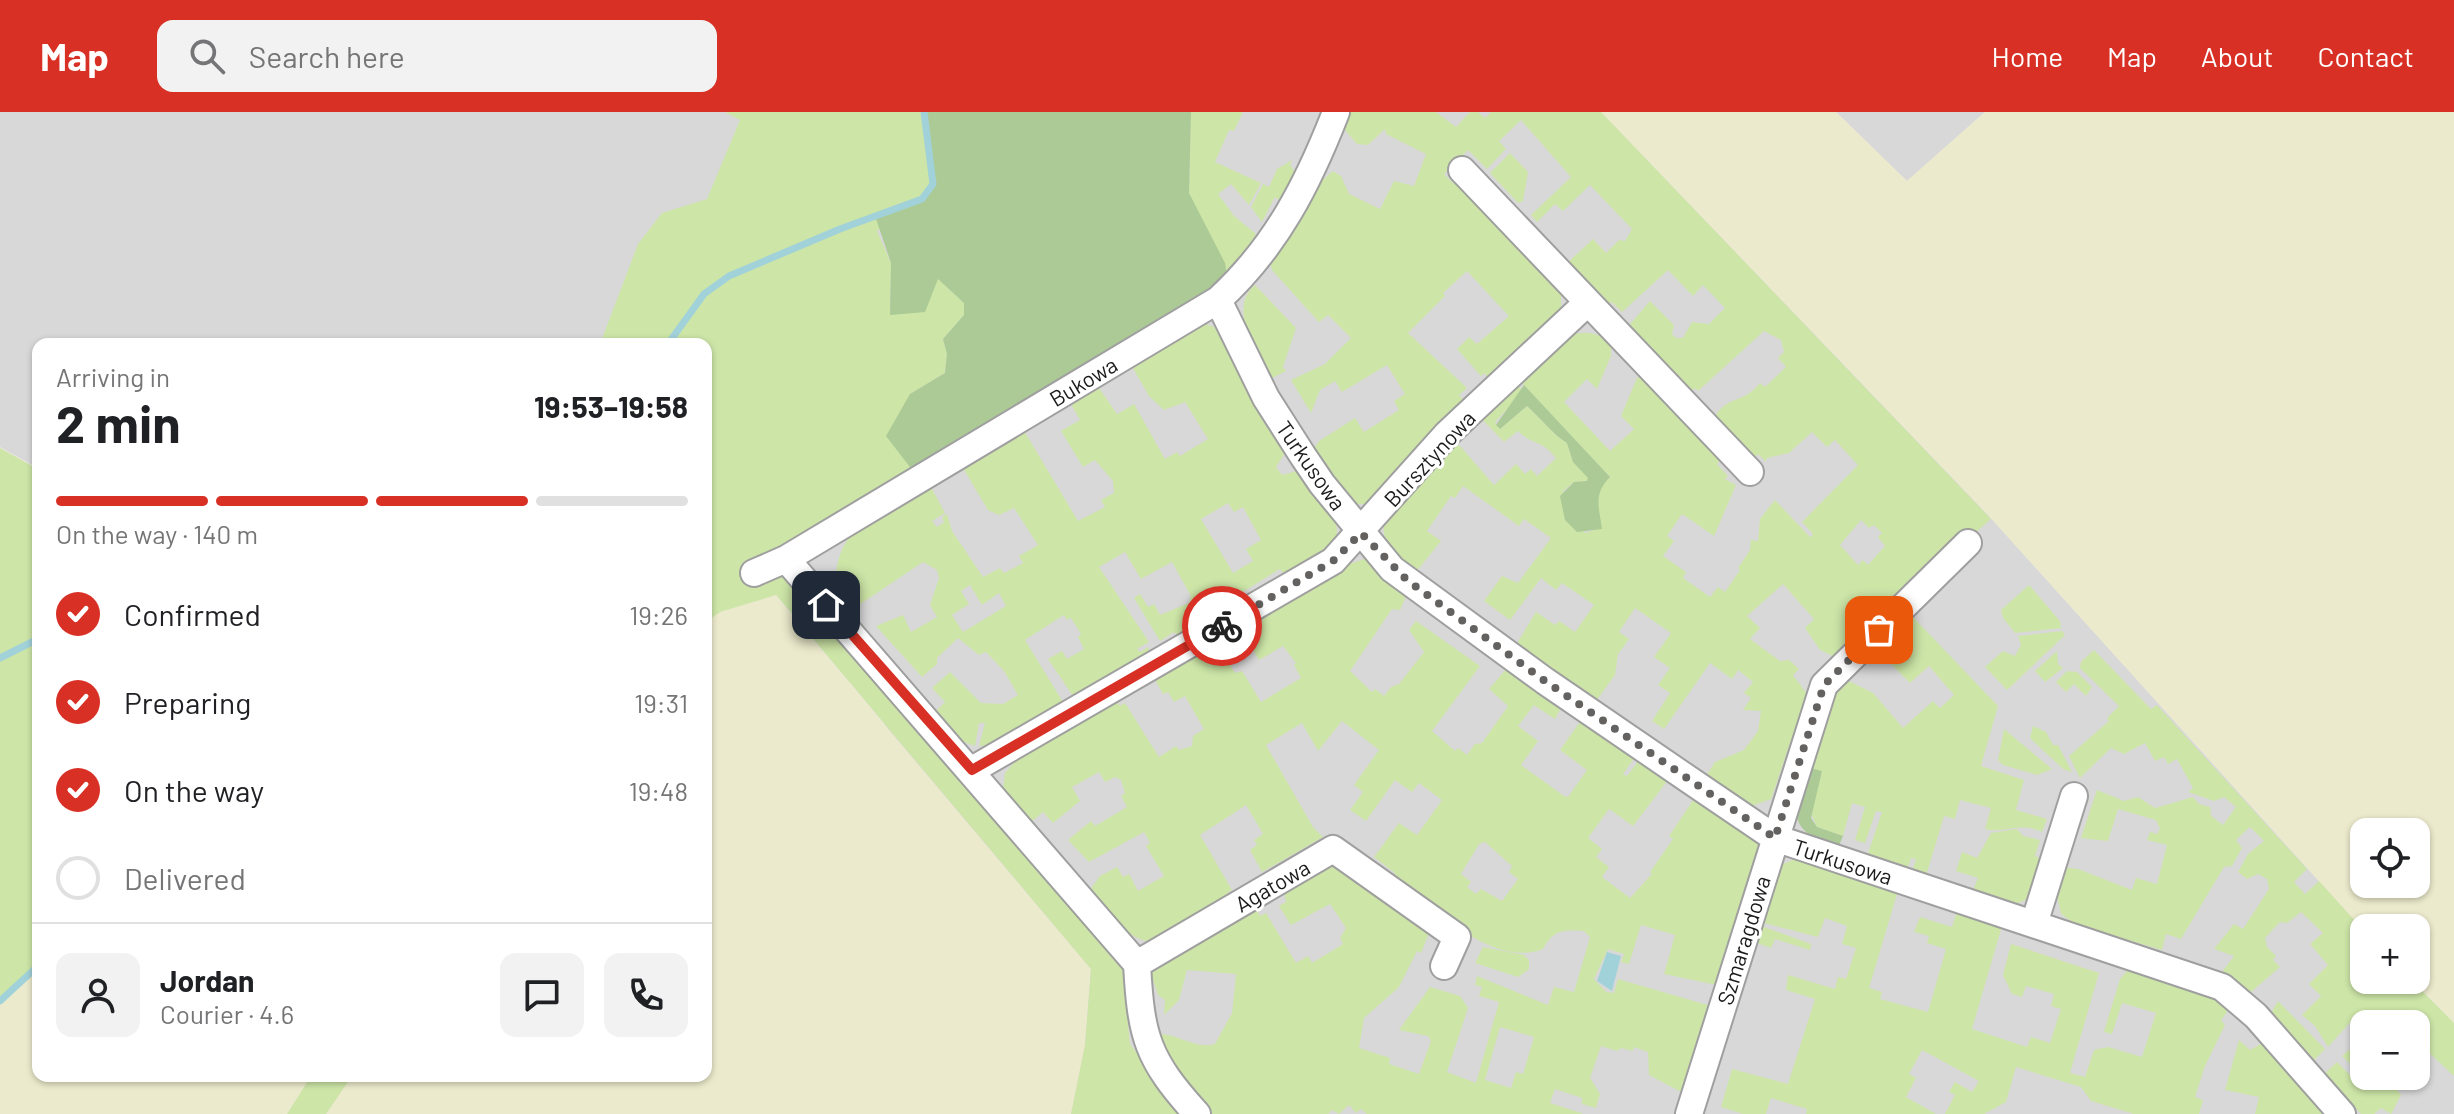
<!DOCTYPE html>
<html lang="en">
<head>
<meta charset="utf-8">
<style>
  :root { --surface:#fff; --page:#f2f2f2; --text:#202124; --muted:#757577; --line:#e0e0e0; --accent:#d93025 }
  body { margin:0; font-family:Barlow,sans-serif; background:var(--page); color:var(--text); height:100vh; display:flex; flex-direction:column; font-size:30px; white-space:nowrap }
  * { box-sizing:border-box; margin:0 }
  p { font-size:26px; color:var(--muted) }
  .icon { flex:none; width:44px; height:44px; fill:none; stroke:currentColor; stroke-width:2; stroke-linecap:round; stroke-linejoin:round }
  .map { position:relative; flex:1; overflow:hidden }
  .panel { position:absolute; left:32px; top:226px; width:680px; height:744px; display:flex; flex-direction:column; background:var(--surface); border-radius:16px; box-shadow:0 2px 6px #0004 }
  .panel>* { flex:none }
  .tools { position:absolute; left:2350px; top:706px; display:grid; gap:16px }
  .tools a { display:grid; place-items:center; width:80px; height:80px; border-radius:16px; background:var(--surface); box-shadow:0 2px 6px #0004; font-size:40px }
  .pin { position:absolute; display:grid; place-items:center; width:68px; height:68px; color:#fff; margin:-34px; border-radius:16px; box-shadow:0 4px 12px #0006 }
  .courier { position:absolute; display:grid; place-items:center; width:80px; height:80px; margin:-40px; border:6px solid #d93025; border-radius:50%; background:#fff; color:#222; box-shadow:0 2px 10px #0007 }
  .overview em { font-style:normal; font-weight:700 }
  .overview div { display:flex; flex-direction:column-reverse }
  .overview { display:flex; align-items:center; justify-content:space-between; height:136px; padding:0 24px }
  h1 { font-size:52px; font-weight:700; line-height:60px }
  .bar { display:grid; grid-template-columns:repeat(4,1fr); gap:12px 8px; align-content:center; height:96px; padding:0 24px }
  .bar i { height:10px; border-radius:6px; background:var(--line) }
  .bar .selected { background:var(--accent) }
  .bar p { grid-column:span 4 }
  .line { display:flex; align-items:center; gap:20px; padding:0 24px; border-top:2px solid var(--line) }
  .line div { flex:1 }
  .round { display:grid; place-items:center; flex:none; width:84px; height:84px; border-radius:16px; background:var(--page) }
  ol { padding:0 24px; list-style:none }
  li { display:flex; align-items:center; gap:24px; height:88px }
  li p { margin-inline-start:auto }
  li .icon { padding:8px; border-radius:50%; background:var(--accent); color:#fff; stroke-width:4 }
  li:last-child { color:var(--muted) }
  li i { width:44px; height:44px; border:4px solid var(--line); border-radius:50% }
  header { display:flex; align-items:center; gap:48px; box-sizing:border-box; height:112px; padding:0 40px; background:var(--accent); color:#fff }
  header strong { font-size:38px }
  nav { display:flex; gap:44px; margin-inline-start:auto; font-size:28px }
  .search { width:560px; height:72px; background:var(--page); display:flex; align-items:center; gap:20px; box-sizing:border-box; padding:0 28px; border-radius:16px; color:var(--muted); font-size:30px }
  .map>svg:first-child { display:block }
  .residential { fill:#d9d8d8; fill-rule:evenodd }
  .farmland { fill:#ebeacc; fill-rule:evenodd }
  .grass { fill:#cde5a7; fill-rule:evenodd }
  .forest { fill:#abca96 }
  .water { fill:#a2d2d9 }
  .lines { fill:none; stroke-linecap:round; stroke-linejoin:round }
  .stream { stroke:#a2d2d9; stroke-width:7 }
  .minor-casing { stroke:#9f9f9f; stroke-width:30 }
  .minor { stroke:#fff; stroke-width:26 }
  .done { stroke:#646260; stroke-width:8; stroke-dasharray:0 14.4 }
  .route { stroke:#d93025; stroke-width:10 }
  .labels { text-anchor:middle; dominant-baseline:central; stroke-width:6; stroke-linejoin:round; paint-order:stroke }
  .street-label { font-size:22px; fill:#1b1b1b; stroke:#fff }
</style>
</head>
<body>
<header>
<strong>Map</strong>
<div class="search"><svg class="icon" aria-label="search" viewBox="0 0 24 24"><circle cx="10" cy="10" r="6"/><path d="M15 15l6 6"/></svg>Search here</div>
<nav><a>Home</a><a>Map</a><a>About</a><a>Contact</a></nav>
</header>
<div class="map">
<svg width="2454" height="1002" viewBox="0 0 2454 1002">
  <rect width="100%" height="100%" fill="#ece7e0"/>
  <path class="residential" d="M0,0h1601l387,403 376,416v49h47l43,43v91h-1383l14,-69 -283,-453 -96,-248h-668v124l-38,-21zM2364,912h52v52h-52z
    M1836,0h149l-78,69z"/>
  <path class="farmland" d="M1601,0h235l71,69 78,-69h469v911l-43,-43h5v-52h-52v3l-376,-416zM2364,720h52v52h-52z
    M775,483l316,374 -6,76 -14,69h-745l26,-38h354v-454l14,-10z
    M38,855v109h273l-24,38h-287v-112z"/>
  <path class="grass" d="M725,0h199l9,72 -11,15 -45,32 14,32 -1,51 48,-35 26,24v12l-21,24 4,15 -2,19 -35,21 3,77 -146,85 355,410 8,78 53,70h-112l14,-69 6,-76 -315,-374 -56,17 -14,10v-278h-106l38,-100 24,-31 45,-14 33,-79z
    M1191,0h52l-9,19 -5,-1 -14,32 46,21 -12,22 -18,-21 -13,10 16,22 22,18 -28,47 -39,-88z
    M1350,0h86l20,15 14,-15h8l7,6 6,-6h110l390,407 -156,138 -15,-7 -15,-22 9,-9 -31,-35 -36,32 13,12 -10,11 30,22 9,-1 10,9 -6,6 14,19 -36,105 -19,7 -48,-27 11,-17 29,-12 14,-19 3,-20 -18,-1 8,-12 -7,-5 9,-11 -15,-12 -6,9 -22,-16 -46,66 -12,-8 18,-28 -12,-8 12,-17 -16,-11 17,-24 -36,-25 -16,24 10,7 -11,15 -3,21 -19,26 -80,-56 20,-33 19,13 4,-4 16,11 19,-27 -32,-22 -6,7 -15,-12 -31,42 -26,-19 18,-25 16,7 33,-45 -27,-19 -5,7 -56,-40 -8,12 -4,-2 -24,35 14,10 -25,31c-16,-13 -36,-27 -32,-50l67,-80 9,4 34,39 22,-21 9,10 6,-5 6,7 19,-18c-16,-20 -23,-12 -38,-27l-14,11 -26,-27 36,-34 7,7 -2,8 -24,26 5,7 27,-23c14,12 24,27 40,37l6,19 16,16 -1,3 -14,1 -11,9 22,42 10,-3 5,-43 10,-10 -93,-99c28,-25 55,-63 94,-36v14l-14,33 -10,-10 -23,23 46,49 24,-22 -13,-13 16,-38 8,-4 78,83 -6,7 11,12 -3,3 11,6 -22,51 -32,-22 -15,22 7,5 -11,15 23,16 -3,6 27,19 8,-10 7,5 15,-22 -2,-2 12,-18 1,-10 7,1 2,-22 15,-19 35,37 3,-3 -11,-12 56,-57 -23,-25 -8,7 -15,-15 -23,21 -22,5 -1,4 -8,-8 -6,7 -37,-40v-5c15,-22 27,-11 45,-33l5,4 21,-20 -8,-9 6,-6 -3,-12 -17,-9 -66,60 -3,-3 -6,6 -63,-65 24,-28 24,24 -2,9 4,4h7l9,-16 17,2 16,-16 -22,-23 -10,11 -25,-26 -46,42 -10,-10 -7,5 -40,-42 28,-26 13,14 13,-13 6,1 7,-12 -42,-44 -27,26 -8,-7 -18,18 -6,-7 40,-38 -50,-57 -22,21 7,8 -19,20 -19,-19 -24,24 9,9 5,-5 103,113v18l-72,70 -5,-6 -3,3 -24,-27 12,-12 8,7 32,-28 -42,-45 -24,22 2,3 -37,37 59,55 -8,7 6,7 -98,102h-14l-41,-53 7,-10 36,-23 9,14 35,-22 -5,-9 11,-7 -18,-29 -45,27 -7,-11 -15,9 -9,23 -20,-33 34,-16 26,-26 -23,-23 -9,7 -3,-3 -44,-49 -2,-8 50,-86 4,3 9,-8 8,5 8,18 31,15 14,-28 20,5 12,-32 -40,-20 -1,-5 -17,16 -11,-1 -13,-15zM1861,408l8,8 5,-3 8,8 -4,4 7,9 -17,19 -5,-5 -5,5 -18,-20z
    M1510,41l18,19 -5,29 -5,2 -28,-30z
    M1292,48l-2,5 6,8 -11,31 -10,-7 -13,25 -11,-15 12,-23 6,3 8,-18z
    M1255,173l41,43 -13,39 3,4 -16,8c-13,-27 -43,-71 -15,-94z
    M1200,210l14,5 8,9 65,114 -11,17 6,8 18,-5c46,65 57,61 -13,108l-7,-9 -49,30 6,9 -58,31 -5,-7 -14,9 -26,-43 6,-4 8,13 6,-3 6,11 29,-12 2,-7 -19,-34 -31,17 -16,-27 -26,15 50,75 -12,7 3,3 8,-5 4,10 -77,42 -27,-40 14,-8 5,8 17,-10 -6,-12 3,-3 -10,-16 -4,2 -3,-5 -39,25 41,67 -73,38 -14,1 6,-23h-6l-4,23 -16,-6 -24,-28 10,-10 -13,-14 18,-16 31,31 22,1 15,-9 -14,-24 -18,-19 -7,3 -21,-17 -21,20v6l-15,13 -46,-51 27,-11 8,17 26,-15 -7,-12 9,-27 -2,-8 -14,-8 -76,51c-10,-14 -13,-23 -11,-40 6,-53 52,-63 95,-86l14,26 -13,8 5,6 7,-5 -2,-5 5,-3 5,17 31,46 17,-9 4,5 19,-10 -4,-7 19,-11 -24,-37 -15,7 -11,-5 -28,-47 63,-34 55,92 27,-14 -4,-7 13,-7 -1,-12 -18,-21 -12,7 -22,-36 19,-11 -12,-21 29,-14 20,29 17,-10 31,55 12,-7 3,4 28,-17 -23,-37 -21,8 -15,-14 -19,-33zM1228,391l6,9 9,-5 18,33 -15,9 7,12 -20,12 -32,-54zM970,473l12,20 17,-12 7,13 -43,26 -11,-17 17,-11 -8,-13z
    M0,336l38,21v498l-38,35z
    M1364,447l6,2 37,33 -7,16 -8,-1 -42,62 22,21 3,-3 9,7 7,-9 8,-3 25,-32 -15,-22 7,-9 64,45 -48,65 23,20 3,-3 9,7 8,-11 7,-1 26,-37 -19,-17 19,-22 54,39 -7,13 -21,-14 -16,21 20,15 -17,24 43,31 4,1 19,-27 -27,-20 22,-31 53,38 -12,17 4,2 12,-16 29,20 -35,46 -24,-17 -21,29 14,11 -6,8 13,10 -7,10 28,21 22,-24 -2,-2 23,-33 -4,-3 25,-37 63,38 4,9 -44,139 -53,-11 11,-39 -34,-10 -12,39 -8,-2 3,-8 -16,-5 -14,30 12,13 8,1 4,-14 93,27 -28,87 -34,-18 -1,-23 -14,-5 -1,4 -12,-3 -4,3 -16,-5 -11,32 10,16 -4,14 -14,-4v-6l-27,-9 -5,14 34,11h-217l-6,-5 -5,4 -7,-8 -10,9 -7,-4 -4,4h-116l-32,-35 -26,-45c22,-2 40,16 61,10l17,-31 4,-39 -49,-4 -8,30 -15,15 1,-15 -7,-5 -7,-22 10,-14 94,-52 5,9 6,-3 30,50 12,-7 4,7 31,-19 -3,-6 6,-10 -16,-24 -39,21 -12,-19 7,-4 -2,-11 44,-24 8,-3 89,63 4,6 -8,20 -4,-2 -18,36 -35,31 -5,30 31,10 -1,6 30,10 12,-33 -3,-5 -29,-6 31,-43 30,9 8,12 -21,64 29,11 23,-81 -20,-6 3,-9 -7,-2 2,-9 71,29 6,-18 20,5 16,-55 -6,-6c-21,-1 -30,-2 -41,18 -49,20 -113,-43 -151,-70l3,-6 -21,-16 25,-34 18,12 25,-35 -23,-17 -7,9 -17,-12 -29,41 -16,-11 13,-18 -9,-7 25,-35 -37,-29 -24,30 -16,-28 -36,22 47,82 10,10 -61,35 -12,-22 7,-5 -3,-5 9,-6 -17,-29 -46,30 32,55 -4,2 6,8 -81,42c-29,-2 -45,-32 -63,-52l10,-14 17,-9 6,10 6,-3 9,17 26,-15 -18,-30 4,-3 -6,-11 -55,30 -21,-22 23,-19 4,5 32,-19 -6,-11 4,-3 -4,-13 -6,-3 -10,5 -6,-10 -27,15 8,14 -27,22 -10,-11 -12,10 -28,-32 2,-17 12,-14 98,-61 5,8 5,-3 34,54 17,-11 3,4 13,-4 1,-10 11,-7 -19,-33 -11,6 -6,-10 -5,2 -9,-16 54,-35 6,9 18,-11 5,16 -7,8 5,8 7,-2 19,31 40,-24 -7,-13 2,-2 -13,-17 -24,14 -15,-26 14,-9 -2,-6 82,-51zM1485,730l27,24 -3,6 9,7 -16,22 -21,-12 -5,5 -9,-7 4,-5 -10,-8 18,-30zM1500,915l34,10 -11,37 -7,-2 -5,16 -26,-8z
    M2029,473l31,36 1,7 -46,5 -12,-15 -2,-8z
    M1911,503l87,91 -17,60 43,14 -8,30 31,9 -5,13c-23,-11 -38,2 -57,-3l6,-21 -31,-8 -5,19 -11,-3 -19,63 -14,-4 5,-16 -5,-1 -5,15 -40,-14 16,-47 -6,-1 -11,32 -10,-3 10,-33 -13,-4 -9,33 -26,-9 -7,-16 12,-39 -16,-5 19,-62 20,-26 28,14 30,35 30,-27 7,7 14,-13 -25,-29 -19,17 -34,-34z
    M2062,519l3,4 -58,55 -22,-23 18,-16 12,5 6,-11 -3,-9z
    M2094,538l57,59 6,-4 150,164 -13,13 11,12 14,-13 45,50v22l-8,21 8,-3v9h47l43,43v53l-33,-31 -5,4v-25h-52v11l-10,-17 -26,29 -13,-21 -13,-11 19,-19 -12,-12 19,-19 -18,-21 13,-11 -22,-21 -14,11 -7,-1 -15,16 2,9 9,9 -3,4 7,7 -29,25 -29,-20 12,-16 -20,-7 20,-25 9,5 26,-40 -2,-10 -9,-5 -11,5 -9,-7 10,-18 16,-13 -14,-14 -14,13 6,8 -10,18 -8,1 -43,72 -15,-5 -4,16 -85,-25 -16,-11 -5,-24 5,-23 17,2 54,21 4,-12 21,6 10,-39 -20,-5 3,-8 7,2 3,-5 -4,-9 -38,-11 -10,32 -27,-3 16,-48 27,11 14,-4 17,11 38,-11 6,7 11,3 1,9 12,9 13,-18 -12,-10 -10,4 -26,-9 5,-4 -16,-29 -9,5 -4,-7 -9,4 -10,-18 -21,11 -13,-6 -31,30 -11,-22 40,-35 -2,-3 12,-12 -39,-38 1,-6z
    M2057,539l1,13 5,4 -18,14 -10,-11z
    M2067,559l10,1 15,15 -6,9 -12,-12 -8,8 -10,-10z
    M2033,614l13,6 7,13h5l14,27 -9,-3 -33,-31z
    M2004,617l48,40 -15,6 -34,-10 -5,-5z
    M2017,717l6,7 17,4 -5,16 9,4 -14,38 -17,7 -41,-12 6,-15 -22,-7 6,-19 15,6 14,-25z
    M1795,747l102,35 -28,94 13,4 -2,7 48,13 18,-63 -19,-6 2,-7 -15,-4 6,-15 32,10 5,-16 45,15 -30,103 55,18 4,-10 19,6 11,-34 -10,-3 3,-12 -28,-8 -4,11 -10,-3 -9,-19 8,-31 88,29 -29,100 15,4 9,-27 14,-3 34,10 14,-44 -34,-10 -10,31 -8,-2 16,-53 14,-16 98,42 -11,15 4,5 -20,41 -10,31 8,3 -4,14h-65l-43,-13 -10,-14 -65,-20 -10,35 -22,12h-39l10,-19 -6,-3 6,-10 17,10 7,-11 -57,-31 -13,24 7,4 -10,19 30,17h-130l1,-5 -36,-11 -5,16h-23l-22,-7 11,-38 56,15 27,-85 -29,-9 2,-15 47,14 3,-12 8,2 10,-31 -14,-4 5,-18 -22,-8 -7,19 -58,-15 21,-57z
    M1759,813l52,19 -1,6 -35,-11 -4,9 -17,-6z
    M1483,835l41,8 5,5v9l-11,8 -43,-14z
    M2278,889l47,48 -11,11 -43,-47z
    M2364,925v39h22l15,19 -10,19 -10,-6 -7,6h-13l-36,-41 12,-11 22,22 6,-6 -23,-22z
    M2239,928l11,10 16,-9 59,73h-70l4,-17 -34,-7z
    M311,964h41l-26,38h-39z"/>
  <path class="forest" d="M924,0h267l-2,81 36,70 3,18 -315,190 -27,-35 24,-42 35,-21 2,-19 -4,-15 21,-24v-12l-26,-24 -13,33 -35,3 1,-52 -16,-47 47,-16 11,-16z
    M1524,273l86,92c-17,17 -11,30 -8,52l-25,3 -12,-12 -5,-24 14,-14 13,-1 1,-3 -15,-16 -6,-19c-16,-10 -26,-25 -40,-37l-27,23 -4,-4z
    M1806,655l16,4 -11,47 6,9 26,9 -5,12c-53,-18 -45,-35 -32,-81z"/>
  <path class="water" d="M1607,840l14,4 -9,35 -15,-10z"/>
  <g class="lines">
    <path class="stream" d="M382,232l1,-2
      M668,232l36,-50 25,-18 111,-47 82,-30 11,-15 -9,-72
      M0,546l38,-19
      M0,889l38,-35"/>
    <g class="minor-casing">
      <path id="minor" d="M1462,58l288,302
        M1218,188l48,98 37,58 19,28 70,85 153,112 149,102 81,55 447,149 34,29 86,98
        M786,447l351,405c4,73 10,95 60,150
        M754,461l32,-14 432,-259c58,-53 90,-116 118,-188
        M972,658l361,-209 114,-127 140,-131
        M2034,812l40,-128
        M1137,852l196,-115 124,88 -13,29
        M1689,1002l135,-429 144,-142"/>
    </g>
    <use href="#minor" class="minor"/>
  </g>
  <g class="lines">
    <path class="done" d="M1222,514l111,-65 28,-28 46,47 138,101 230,157 49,-153 55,-55"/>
    <path class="route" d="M826,493l146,165 250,-144"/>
  </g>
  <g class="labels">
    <g class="street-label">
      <text transform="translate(1083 269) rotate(-31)">Bukowa</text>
      <text transform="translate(1429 346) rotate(-47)">Bursztynowa</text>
      <text transform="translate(1312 353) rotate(55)">Turkusowa</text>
      <text transform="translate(1843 749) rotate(18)">Turkusowa</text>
      <text transform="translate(1272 773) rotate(-30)">Agatowa</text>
      <text transform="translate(1743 828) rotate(-73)">Szmaragdowa</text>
    </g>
  </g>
</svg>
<div class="tools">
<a><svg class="icon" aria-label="locate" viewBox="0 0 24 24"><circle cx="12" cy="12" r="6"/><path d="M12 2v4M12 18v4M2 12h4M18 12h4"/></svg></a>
<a>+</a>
<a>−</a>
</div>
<div class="pin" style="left:1879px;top:518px;background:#ea580c"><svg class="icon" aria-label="bag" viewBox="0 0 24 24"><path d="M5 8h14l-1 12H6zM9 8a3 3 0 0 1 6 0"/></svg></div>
<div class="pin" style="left:826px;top:493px;background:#1f2937"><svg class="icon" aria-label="home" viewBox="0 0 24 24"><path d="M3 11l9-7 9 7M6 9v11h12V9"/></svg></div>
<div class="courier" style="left:1222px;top:514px"><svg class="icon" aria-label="bike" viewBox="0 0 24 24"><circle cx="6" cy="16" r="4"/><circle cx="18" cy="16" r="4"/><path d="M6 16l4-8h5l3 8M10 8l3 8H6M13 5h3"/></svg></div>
<section class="panel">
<div class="overview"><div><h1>2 min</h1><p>Arriving in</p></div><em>19:53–19:58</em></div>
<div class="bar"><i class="selected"></i><i class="selected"></i><i class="selected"></i><i></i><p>On the way · 140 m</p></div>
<ol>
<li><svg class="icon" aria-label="check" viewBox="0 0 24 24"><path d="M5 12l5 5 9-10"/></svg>Confirmed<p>19:26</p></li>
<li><svg class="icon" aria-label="check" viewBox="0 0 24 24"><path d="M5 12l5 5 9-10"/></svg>Preparing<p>19:31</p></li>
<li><svg class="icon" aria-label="check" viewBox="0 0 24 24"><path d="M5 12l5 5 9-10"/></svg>On the way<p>19:48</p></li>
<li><i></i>Delivered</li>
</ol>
<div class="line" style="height:144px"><a class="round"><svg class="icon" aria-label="person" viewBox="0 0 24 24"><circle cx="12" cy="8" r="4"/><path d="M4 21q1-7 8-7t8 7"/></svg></a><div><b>Jordan</b><p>Courier · 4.6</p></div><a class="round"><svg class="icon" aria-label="chat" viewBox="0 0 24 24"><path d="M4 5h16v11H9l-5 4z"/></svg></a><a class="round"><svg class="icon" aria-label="phone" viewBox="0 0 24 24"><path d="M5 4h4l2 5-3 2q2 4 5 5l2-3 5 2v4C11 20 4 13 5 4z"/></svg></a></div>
</section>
</div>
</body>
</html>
